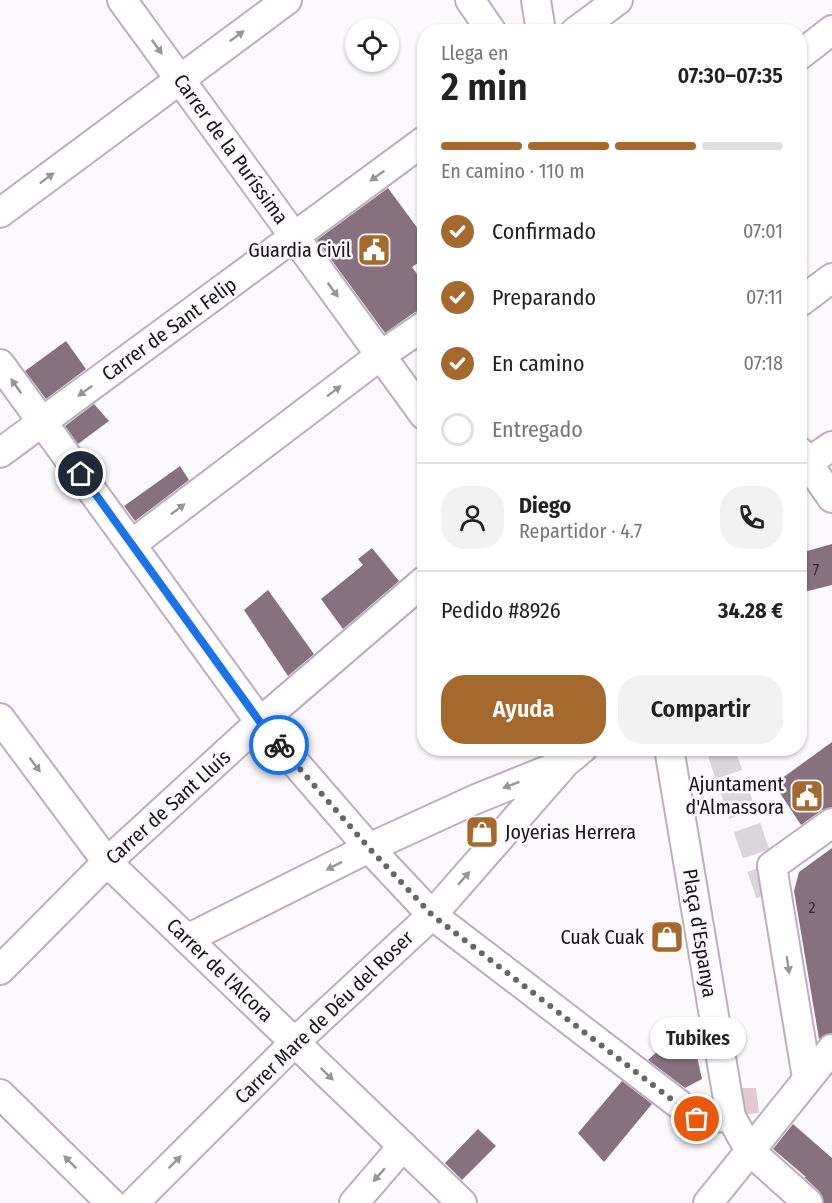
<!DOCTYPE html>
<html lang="es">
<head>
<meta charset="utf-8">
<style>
  :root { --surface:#fff; --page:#f2f2f2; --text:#222; --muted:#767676; --line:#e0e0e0; --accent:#a5682d }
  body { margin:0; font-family:"Fira Sans Condensed",sans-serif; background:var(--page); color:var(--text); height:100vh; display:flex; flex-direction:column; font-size:22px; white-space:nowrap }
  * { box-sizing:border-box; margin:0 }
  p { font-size:20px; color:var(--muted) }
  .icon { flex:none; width:33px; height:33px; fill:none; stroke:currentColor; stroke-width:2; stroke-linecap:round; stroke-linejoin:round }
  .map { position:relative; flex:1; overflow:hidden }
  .side { position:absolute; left:417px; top:24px; width:390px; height:732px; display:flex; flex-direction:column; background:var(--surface); border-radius:24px; box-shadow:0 2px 4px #0004 }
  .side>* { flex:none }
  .fabs { position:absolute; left:345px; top:18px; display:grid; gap:12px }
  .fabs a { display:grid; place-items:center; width:54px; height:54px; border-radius:50%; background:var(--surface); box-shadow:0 2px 4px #0004; font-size:30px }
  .pin { position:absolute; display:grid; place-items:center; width:51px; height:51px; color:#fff; margin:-26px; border:3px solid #fff; border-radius:50%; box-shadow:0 2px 6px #0007 }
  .courier { position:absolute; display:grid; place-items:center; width:60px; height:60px; margin:-30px; border:4px solid #1a73e8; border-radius:50%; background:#fff; color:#222; box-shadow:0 2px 8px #0007 }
  .bubble { position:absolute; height:42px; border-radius:21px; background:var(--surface); box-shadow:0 2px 4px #0004; font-size:20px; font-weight:600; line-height:42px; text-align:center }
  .overview em { font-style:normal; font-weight:600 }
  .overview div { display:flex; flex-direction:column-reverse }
  .overview { display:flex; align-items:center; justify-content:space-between; height:102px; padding:0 24px }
  h1 { font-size:39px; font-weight:600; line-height:45px }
  .bar { display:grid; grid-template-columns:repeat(4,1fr); gap:9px 6px; align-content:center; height:72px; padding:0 24px }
  .bar i { height:8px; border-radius:4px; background:var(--line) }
  .bar .active { background:var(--accent) }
  .bar p { grid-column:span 4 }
  .line { display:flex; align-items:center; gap:15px; padding:0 24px; border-top:2px solid var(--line) }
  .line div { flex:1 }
  .round { display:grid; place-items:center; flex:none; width:63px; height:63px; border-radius:24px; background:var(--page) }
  ol { padding:0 24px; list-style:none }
  li { display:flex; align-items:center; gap:18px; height:66px }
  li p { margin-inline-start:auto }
  li .icon { padding:6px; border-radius:50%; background:var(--accent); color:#fff; stroke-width:4 }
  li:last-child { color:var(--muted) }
  li i { width:33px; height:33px; border:3px solid var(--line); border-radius:50% }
  .button { display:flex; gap:12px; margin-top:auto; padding:12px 24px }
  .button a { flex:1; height:69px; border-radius:24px; background:var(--accent); color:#fff; font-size:24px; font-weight:600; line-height:69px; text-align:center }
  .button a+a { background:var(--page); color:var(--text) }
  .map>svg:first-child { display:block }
  .green { fill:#e2cad0 }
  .building { fill:#87717e }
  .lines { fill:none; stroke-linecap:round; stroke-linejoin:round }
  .minor-tunnel { stroke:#dad6db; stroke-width:28; stroke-dasharray:28 14; stroke-linecap:butt }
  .minor-casing { stroke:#bdadc0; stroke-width:32 }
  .minor { stroke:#fff; stroke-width:28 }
  .oneway { fill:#989598 }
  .done { stroke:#686469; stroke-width:6; stroke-dasharray:0 10.8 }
  .route { stroke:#1a73e8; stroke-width:8 }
  .labels { text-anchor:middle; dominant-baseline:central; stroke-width:5; stroke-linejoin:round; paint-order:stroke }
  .number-label { font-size:16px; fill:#342a33 }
  .street-label { font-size:20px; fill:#19131a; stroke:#fcf9fd }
  .poi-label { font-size:20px; fill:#19131a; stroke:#fcf9fd; text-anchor:end }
</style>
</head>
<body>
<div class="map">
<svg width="832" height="1203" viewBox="0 0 832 1203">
  <rect width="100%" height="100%" fill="#fcf9fd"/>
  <path class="green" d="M738,1088h18l3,25 -16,2z"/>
  <path class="building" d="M388,188l36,49v22l-12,8 12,17v26l-9,2 -30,21 -68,-93z
    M66,341l20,28 -40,30 -21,-28z
    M94,404l15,17 -31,23 -13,-18z
    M180,466l9,14 -54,41 -11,-15z
    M832,544v41l-32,8v-40z
    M372,548l27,33 -56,48 -22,-30 42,-34 -5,-6z
    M268,590l46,64 -26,22 -44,-66z
    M832,742v65l-10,3 -21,15 -27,-41z
    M832,848v185l-13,6 -25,-148 5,-19z
    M691,1030l11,49 -17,9 -37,-28 29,-27z
    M622,1081l30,23 -48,58 -26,-29z
    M793,1124l39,34v45h-8l-5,-12 -15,-14h2l-33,-28z
    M478,1129l18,17 -34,34 -17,-17z"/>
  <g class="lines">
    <path class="minor-tunnel" d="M720,748l50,147"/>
    <g class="minor-casing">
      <path id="minor" d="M122,0l302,415
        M470,0l22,32
        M536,0l5,32
        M575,32l43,-32
        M800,55l32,-25
        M0,213l287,-213
        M800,302l32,-24
        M0,364l260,358 109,126 63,67 265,203 34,-1
        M800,452l32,46
        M0,453l424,-312
        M807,463l25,-17
        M132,544l249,-189 43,-29
        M0,718l107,144 355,341
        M669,748l62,369 19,34 58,52
        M187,939l182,-91 107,-49 82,-33
        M0,970l107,-108 153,-140 164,-141
        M807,1078l-35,-212 60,-43
        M0,1094l111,109
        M134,1203l161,-161 137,-127 133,-152 18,-15
        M354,1203l49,-57
        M708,1203l124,-154"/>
    </g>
    <use href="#minor" class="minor"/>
  </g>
  <defs><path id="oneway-solid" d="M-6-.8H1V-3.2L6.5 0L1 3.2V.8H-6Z" transform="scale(1.5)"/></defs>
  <g class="oneway">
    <use href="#oneway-solid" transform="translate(237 36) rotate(-36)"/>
    <use href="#oneway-solid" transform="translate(157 47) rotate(54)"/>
    <use href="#oneway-solid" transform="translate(377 176) rotate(144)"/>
    <use href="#oneway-solid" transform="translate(47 178) rotate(-37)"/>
    <use href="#oneway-solid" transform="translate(333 290) rotate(54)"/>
    <use href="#oneway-solid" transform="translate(16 386) rotate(-126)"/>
    <use href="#oneway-solid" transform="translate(85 391) rotate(144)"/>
    <use href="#oneway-solid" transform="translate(334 391) rotate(-37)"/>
    <use href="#oneway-solid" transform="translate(178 509) rotate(-37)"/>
    <use href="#oneway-solid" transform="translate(35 765) rotate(53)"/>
    <use href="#oneway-solid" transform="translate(511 785) rotate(159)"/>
    <use href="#oneway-solid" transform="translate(334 866) rotate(153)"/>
    <use href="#oneway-solid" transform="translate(464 878) rotate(-49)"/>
    <use href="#oneway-solid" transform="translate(788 965) rotate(81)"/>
    <use href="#oneway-solid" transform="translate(327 1074) rotate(44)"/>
    <use href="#oneway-solid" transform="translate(70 1162) rotate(-135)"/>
    <use href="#oneway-solid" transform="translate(175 1162) rotate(-45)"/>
    <use href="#oneway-solid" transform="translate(379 1175) rotate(131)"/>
  </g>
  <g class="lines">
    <path class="done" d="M279,745l90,103 63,67 265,204"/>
    <path class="route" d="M81,474l179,248 19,23"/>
  </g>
  <defs>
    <g id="civic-square" transform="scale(1.725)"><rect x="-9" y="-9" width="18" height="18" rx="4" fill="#a5682d" stroke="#fcf9fd"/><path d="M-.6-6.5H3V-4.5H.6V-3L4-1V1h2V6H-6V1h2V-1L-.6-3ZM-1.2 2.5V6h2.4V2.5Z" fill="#fff"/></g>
    <g id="shop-square" transform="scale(1.725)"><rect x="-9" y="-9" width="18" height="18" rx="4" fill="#a5682d" stroke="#fcf9fd"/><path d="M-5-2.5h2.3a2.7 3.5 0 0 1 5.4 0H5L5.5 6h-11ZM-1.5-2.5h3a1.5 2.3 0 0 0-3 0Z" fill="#fff"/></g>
  </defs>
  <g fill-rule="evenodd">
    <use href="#civic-square" x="374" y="250"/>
    <use href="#civic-square" x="807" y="796"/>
    <use href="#shop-square" x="482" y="832"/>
    <use href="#shop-square" x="667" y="937"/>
  </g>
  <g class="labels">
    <g class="number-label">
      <text x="816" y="569">7</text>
      <text x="812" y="907">2</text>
    </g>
    <g class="street-label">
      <text transform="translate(231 149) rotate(54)">Carrer de la Puríssima</text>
      <text transform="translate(169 329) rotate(-36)">Carrer de Sant Felip</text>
      <text transform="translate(168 807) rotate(-42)">Carrer de Sant Lluís</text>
      <text transform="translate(700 933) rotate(81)">Plaça d'Espanya</text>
      <text transform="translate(220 970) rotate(44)">Carrer de l'Alcora</text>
      <text transform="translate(324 1017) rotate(-44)">Carrer Mare de Déu del Roser</text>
    </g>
    <g class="poi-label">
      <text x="351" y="250">Guardia Civil</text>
      <text x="784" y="784">Ajuntament<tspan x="784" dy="23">d'Almassora</tspan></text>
      <text x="505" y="832" text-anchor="start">Joyerias Herrera</text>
      <text x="644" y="937">Cuak Cuak</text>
    </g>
  </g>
</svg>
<div class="fabs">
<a><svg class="icon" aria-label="locate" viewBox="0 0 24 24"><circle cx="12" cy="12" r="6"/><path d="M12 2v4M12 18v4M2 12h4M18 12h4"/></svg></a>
</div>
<div class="pin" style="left:697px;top:1119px;background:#ea580c"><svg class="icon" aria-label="bag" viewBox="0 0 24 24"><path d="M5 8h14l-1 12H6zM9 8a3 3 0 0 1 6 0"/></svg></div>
<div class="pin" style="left:81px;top:474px;background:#1f2937"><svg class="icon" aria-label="home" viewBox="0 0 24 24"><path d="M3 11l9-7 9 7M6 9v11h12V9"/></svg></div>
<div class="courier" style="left:279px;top:745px"><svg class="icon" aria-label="bike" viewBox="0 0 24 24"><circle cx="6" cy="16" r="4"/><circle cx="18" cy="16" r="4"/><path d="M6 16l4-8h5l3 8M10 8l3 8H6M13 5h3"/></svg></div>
<div class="bubble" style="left:650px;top:1017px;width:96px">Tubikes</div>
<section class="side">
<div class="overview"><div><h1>2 min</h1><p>Llega en</p></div><em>07:30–07:35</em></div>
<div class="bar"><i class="active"></i><i class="active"></i><i class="active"></i><i></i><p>En camino · 110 m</p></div>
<ol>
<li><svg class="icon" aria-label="check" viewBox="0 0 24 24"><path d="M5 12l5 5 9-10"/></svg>Confirmado<p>07:01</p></li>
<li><svg class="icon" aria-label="check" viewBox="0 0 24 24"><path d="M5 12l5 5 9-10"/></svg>Preparando<p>07:11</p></li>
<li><svg class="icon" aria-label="check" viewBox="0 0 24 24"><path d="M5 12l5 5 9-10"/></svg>En camino<p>07:18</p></li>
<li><i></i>Entregado</li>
</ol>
<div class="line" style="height:108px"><a class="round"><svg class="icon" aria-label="person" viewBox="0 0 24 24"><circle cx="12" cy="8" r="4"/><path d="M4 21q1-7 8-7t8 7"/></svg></a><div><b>Diego</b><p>Repartidor · 4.7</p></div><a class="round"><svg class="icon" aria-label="phone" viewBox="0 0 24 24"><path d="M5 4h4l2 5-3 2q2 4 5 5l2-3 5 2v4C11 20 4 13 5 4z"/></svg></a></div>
<div class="line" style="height:78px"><div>Pedido #8926</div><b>34.28 €</b></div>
<div class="button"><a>Ayuda</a><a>Compartir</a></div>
</section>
</div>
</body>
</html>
